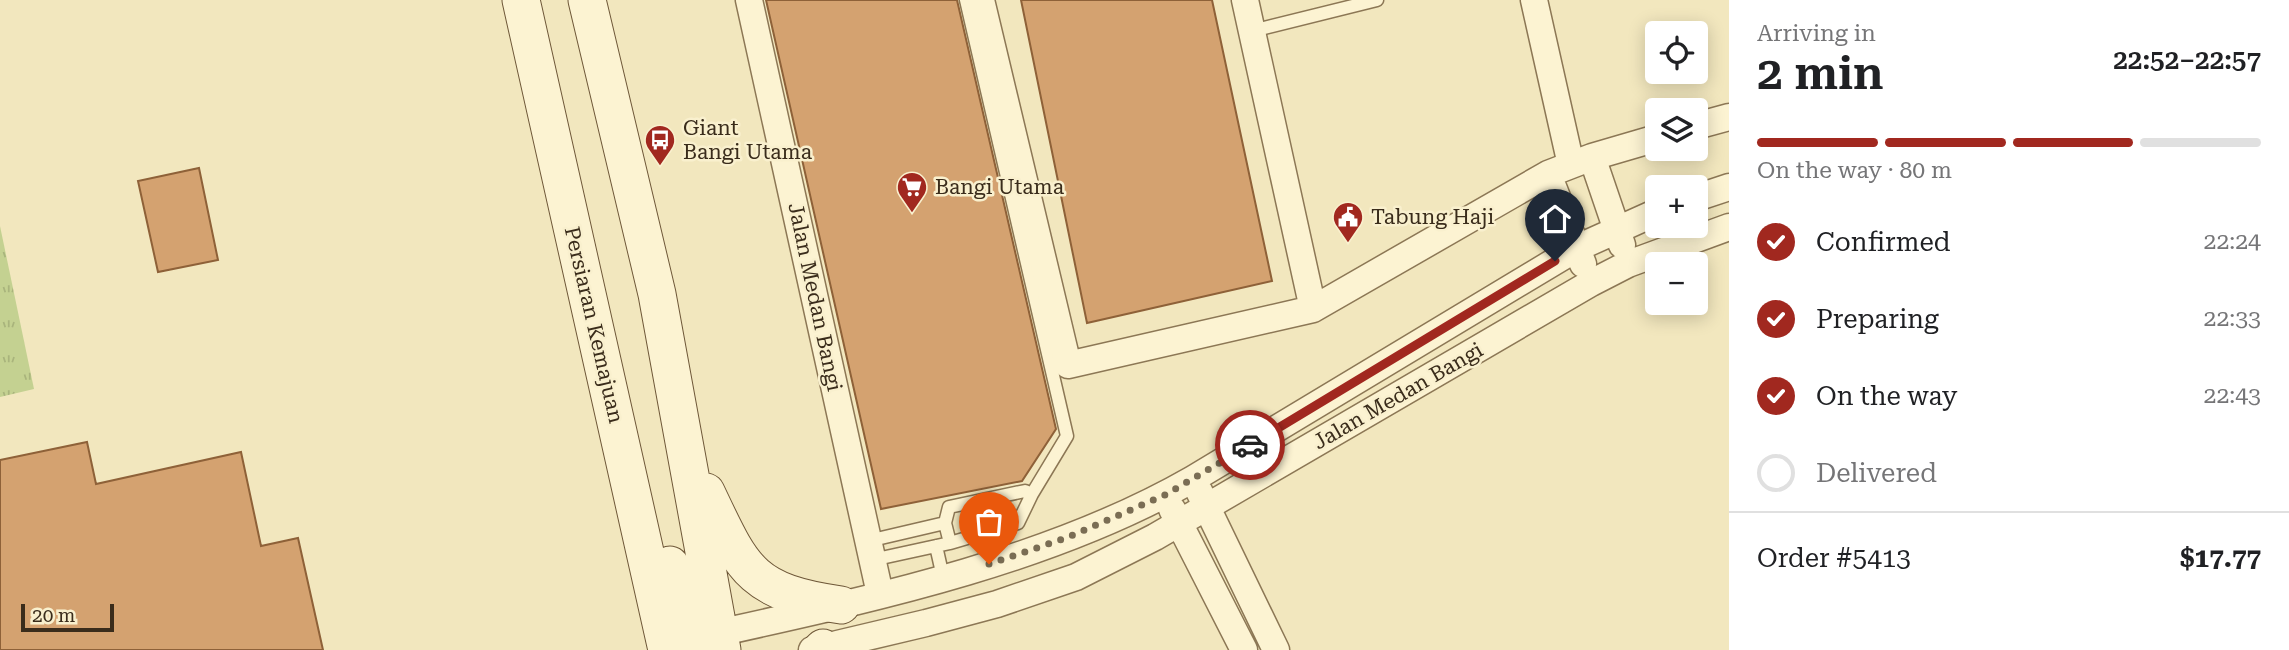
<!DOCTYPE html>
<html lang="en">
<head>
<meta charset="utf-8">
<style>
  :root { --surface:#fff; --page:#f2f2f2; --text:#202124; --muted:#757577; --line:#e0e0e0; --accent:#a1281f }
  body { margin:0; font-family:"Roboto Serif",serif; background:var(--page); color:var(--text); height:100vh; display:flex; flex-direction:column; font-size:26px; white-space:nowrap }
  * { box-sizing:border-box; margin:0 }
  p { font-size:23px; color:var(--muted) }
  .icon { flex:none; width:38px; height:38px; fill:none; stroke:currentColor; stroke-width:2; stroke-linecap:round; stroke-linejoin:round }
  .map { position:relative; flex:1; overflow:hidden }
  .drawer { display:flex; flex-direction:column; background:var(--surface); width:560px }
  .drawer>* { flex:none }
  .tools { position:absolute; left:1645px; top:21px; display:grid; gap:14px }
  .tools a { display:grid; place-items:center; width:63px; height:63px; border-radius:7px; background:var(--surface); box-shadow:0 4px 18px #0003; font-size:35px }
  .scale { position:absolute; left:21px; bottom:18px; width:93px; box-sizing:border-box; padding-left:7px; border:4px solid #3a2c1b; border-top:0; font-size:19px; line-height:24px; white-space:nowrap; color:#3a2c1b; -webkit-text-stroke:5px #f9f0ce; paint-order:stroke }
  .pin { position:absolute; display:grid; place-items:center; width:60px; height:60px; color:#fff; margin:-72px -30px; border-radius:50% 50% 50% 0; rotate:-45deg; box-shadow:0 0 7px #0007 }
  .pin .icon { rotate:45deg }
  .courier { position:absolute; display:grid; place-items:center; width:70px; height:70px; margin:-35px; border:5px solid #a1281f; border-radius:50%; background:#fff; color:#222; box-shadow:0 2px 9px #0007 }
  .overview em { font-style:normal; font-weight:600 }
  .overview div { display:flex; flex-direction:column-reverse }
  .overview { display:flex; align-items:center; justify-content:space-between; height:119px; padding:0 28px }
  h1 { font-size:46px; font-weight:600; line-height:52px }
  .bar { display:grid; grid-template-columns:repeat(4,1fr); gap:10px 7px; align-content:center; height:84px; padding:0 28px }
  .bar i { height:9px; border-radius:5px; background:var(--line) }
  .bar .selected { background:var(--accent) }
  .bar p { grid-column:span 4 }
  .line { display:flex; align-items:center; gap:18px; padding:0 28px; border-top:2px solid var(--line) }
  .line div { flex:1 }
  ol { padding:0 28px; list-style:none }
  li { display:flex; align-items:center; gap:21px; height:77px }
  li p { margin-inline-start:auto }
  li .icon { padding:7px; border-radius:50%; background:var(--accent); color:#fff; stroke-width:4 }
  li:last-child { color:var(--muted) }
  li i { width:38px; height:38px; border:4px solid var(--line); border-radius:50% }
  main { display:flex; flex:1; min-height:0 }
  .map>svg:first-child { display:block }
  .grass { fill:url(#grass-tufts) }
  .building { fill:#d4a270; stroke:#8e6138; stroke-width:2 }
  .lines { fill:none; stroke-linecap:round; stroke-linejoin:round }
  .service-casing { stroke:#8c7755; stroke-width:15 }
  .minor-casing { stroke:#8c7755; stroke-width:29 }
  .secondary-casing { stroke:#6e5738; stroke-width:39 }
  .service { stroke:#fcf3d2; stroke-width:12 }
  .minor { stroke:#fcf3d2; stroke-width:26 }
  .secondary { stroke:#fcf3d2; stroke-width:37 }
  .done { stroke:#7a6d54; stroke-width:7; stroke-dasharray:0 12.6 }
  .route { stroke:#a1281f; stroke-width:9 }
  .labels { text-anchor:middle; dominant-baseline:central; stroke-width:5; stroke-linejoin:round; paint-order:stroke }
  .poi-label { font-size:21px; fill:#3a2c1b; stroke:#f9f0ce; text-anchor:start }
  .street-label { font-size:21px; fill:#3a2c1b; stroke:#f9f0ce }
</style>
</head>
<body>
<main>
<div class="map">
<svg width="1729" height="650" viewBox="0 0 1729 650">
  <defs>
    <pattern id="grass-tufts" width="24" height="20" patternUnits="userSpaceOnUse" patternTransform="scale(1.75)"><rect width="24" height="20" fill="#c4d191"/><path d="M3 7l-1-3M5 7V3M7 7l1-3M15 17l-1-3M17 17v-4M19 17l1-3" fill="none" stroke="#a9b47c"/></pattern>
  </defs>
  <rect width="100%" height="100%" fill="#f2e7be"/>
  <path class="grass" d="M0,226l34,163 -34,8z"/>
  <path class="building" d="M766,0h191l99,429 -34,52 -141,28z
    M1021,0h191l60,281 -185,42z
    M199,168l19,92 -60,12 -20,-91z
    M87,442l9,42 145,-32 20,94 37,-8 25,112h-323v-190z"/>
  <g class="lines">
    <g class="service-casing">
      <path id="service" d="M1252,31l125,-31
        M868,541l77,-18
        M950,543l-5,-20 4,-16 76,-16 7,3
        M936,546l7,31
        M872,560l78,-17 68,-20 14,-29 35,-58 -101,-436"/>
    </g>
    <g class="minor-casing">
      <path id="minor" d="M749,0l131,594
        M981,0l87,365 245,-56 235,-135 44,-17 65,-19
        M1245,0l68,309
        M1534,0l37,165
        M1696,126l33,-9
        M1592,157l30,88
        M1548,174l35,90
        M1696,198l33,-11
        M1199,491l77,159
        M1172,509l72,141
        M718,633c158,-35 334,-73 475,-154l384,-231 80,-36
        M812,650l114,-27 71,-19 79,-27 79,-40 436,-254 37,-19 101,-37"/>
    </g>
    <g class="secondary-casing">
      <path id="secondary" d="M521,0l146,650
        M587,0l70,294 65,356
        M706,492c37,78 44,100 135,113
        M670,565c7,29 15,61 35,85
        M821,650l2,-2"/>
    </g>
    <use href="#service" class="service"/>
    <use href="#minor" class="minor"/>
    <use href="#secondary" class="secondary"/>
  </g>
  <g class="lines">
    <path class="done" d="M989,564l77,-26 99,-43 85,-50"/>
    <path class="route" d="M1250,445l305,-184"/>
  </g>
  <defs>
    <g id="bus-pin" transform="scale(1.575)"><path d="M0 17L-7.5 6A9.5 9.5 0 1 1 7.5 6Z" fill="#a1281f" stroke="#f9f0ce"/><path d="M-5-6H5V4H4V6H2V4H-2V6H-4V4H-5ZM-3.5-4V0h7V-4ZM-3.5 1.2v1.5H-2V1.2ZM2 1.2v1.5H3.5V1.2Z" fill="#fff"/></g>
    <g id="supermarket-pin" transform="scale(1.575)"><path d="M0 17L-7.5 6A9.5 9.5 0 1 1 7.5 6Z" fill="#a1281f" stroke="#f9f0ce"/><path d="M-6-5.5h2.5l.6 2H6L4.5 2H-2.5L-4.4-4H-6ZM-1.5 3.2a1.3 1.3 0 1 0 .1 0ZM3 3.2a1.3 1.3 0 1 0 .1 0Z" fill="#fff"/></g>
    <g id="civic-pin" transform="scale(1.575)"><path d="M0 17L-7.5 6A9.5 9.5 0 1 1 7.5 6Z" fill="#a1281f" stroke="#f9f0ce"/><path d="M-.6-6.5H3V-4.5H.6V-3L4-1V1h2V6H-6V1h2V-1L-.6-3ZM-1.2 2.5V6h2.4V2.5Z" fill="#fff"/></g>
  </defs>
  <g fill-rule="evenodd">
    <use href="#bus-pin" x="660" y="140"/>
    <use href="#supermarket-pin" x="912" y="187"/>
    <use href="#civic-pin" x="1348" y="217"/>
  </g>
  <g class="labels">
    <g class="poi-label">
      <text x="683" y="128">Giant<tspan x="683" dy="24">Bangi Utama</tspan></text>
      <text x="935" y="187">Bangi Utama</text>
      <text x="1371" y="217">Tabung Haji</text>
    </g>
    <g class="street-label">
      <text transform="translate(815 297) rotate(78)">Jalan Medan Bangi</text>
      <text transform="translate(594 325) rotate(77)">Persiaran Kemajuan</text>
      <text transform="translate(1398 396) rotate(-30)">Jalan Medan Bangi</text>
    </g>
  </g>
</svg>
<div class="tools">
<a><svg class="icon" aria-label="locate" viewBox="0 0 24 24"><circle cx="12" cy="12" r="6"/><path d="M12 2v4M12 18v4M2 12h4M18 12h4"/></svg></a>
<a><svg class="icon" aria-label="layers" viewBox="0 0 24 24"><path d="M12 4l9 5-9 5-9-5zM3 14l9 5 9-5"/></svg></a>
<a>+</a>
<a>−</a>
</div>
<div class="scale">20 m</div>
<div class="pin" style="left:989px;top:564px;background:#ea580c"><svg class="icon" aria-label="bag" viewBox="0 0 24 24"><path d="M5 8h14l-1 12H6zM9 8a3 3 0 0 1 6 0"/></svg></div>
<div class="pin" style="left:1555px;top:261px;background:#1f2937"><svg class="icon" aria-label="home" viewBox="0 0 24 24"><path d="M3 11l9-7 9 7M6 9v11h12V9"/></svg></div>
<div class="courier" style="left:1250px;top:445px"><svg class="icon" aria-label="car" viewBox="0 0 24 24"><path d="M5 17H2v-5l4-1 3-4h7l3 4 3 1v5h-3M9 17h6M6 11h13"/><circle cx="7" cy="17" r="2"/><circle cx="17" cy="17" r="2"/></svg></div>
</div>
<section class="drawer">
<div class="overview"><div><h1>2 min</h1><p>Arriving in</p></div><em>22:52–22:57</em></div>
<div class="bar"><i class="selected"></i><i class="selected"></i><i class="selected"></i><i></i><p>On the way · 80 m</p></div>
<ol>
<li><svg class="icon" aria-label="check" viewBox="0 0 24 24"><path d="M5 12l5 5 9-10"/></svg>Confirmed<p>22:24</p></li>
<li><svg class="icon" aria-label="check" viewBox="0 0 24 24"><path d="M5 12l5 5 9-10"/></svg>Preparing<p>22:33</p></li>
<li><svg class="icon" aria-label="check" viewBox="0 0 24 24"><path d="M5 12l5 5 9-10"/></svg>On the way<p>22:43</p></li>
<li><i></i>Delivered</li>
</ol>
<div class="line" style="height:91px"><div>Order #5413</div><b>$17.77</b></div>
</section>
</main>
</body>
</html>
